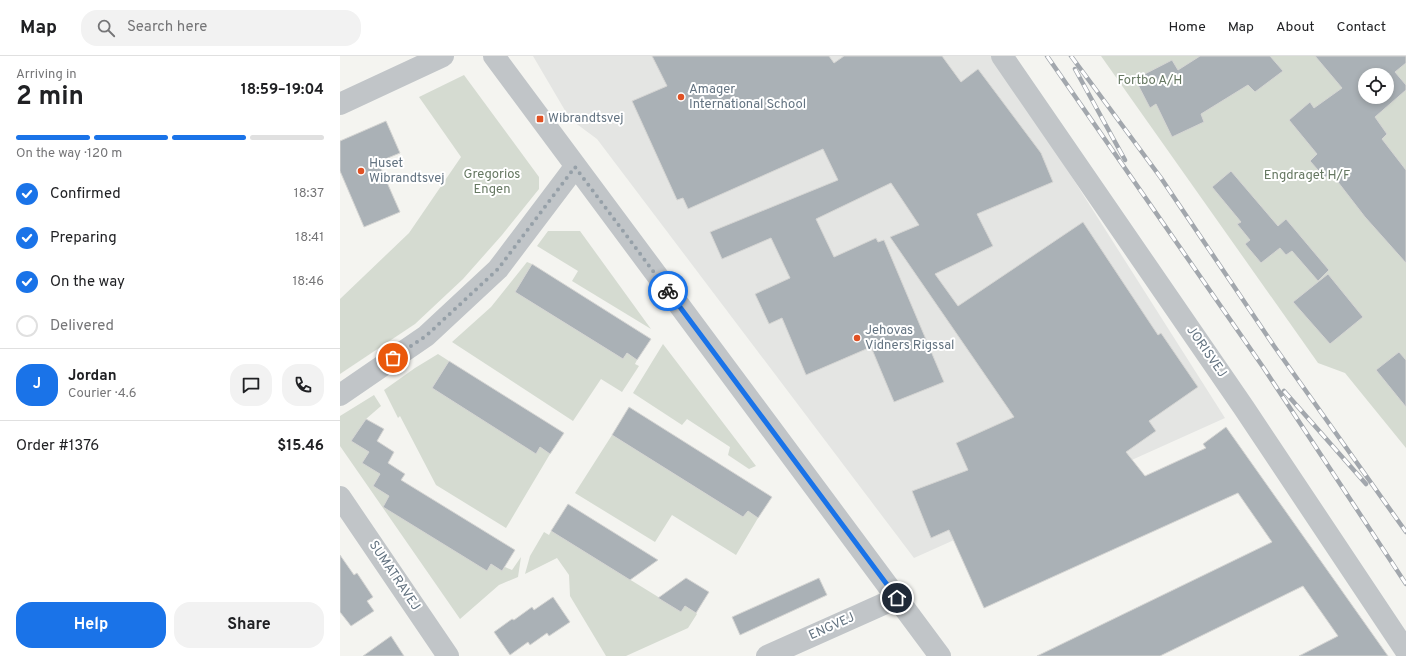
<!DOCTYPE html>
<html lang="en">
<head>
<meta charset="utf-8">
<style>
  :root { --surface:#fff; --page:#f2f2f2; --text:#202124; --muted:#757577; --line:#e0e0e0; --accent:#1a73e8 }
  body { margin:0; font-family:Overpass,sans-serif; background:var(--page); color:var(--text); height:100vh; display:flex; flex-direction:column; font-size:15px; white-space:nowrap }
  * { box-sizing:border-box; margin:0 }
  p { font-size:13px; color:var(--muted) }
  .icon { flex:none; width:22px; height:22px; fill:none; stroke:currentColor; stroke-width:2; stroke-linecap:round; stroke-linejoin:round }
  .map { position:relative; flex:1; overflow:hidden }
  .panel { display:flex; flex-direction:column; background:var(--surface); width:340px }
  .panel>* { flex:none }
  .buttons { position:absolute; left:1018px; top:12px; display:grid; gap:8px }
  .buttons a { display:grid; place-items:center; width:36px; height:36px; border-radius:50%; background:var(--surface); box-shadow:0 2px 6px #0003; font-size:20px }
  .pin { position:absolute; display:grid; place-items:center; width:34px; height:34px; color:#fff; margin:-17px; border:2px solid #fff; border-radius:50%; box-shadow:0 1px 4px #0007 }
  .courier { position:absolute; display:grid; place-items:center; width:40px; height:40px; margin:-20px; border:3px solid #1a73e8; border-radius:50%; background:#fff; color:#222; box-shadow:0 1px 5px #0007 }
  .head em { font-style:normal; font-weight:700 }
  .head div { display:flex; flex-direction:column-reverse }
  .head { display:flex; align-items:center; justify-content:space-between; height:68px; padding:0 16px }
  h1 { font-size:26px; font-weight:700; line-height:30px }
  .bar { display:grid; grid-template-columns:repeat(4,1fr); gap:6px 4px; align-content:center; height:48px; padding:0 16px }
  .bar i { height:5px; border-radius:3px; background:var(--line) }
  .bar .active { background:var(--accent) }
  .bar p { grid-column:span 4 }
  .line { display:flex; align-items:center; gap:10px; padding:0 16px; border-top:1px solid var(--line) }
  .line div { flex:1 }
  .round { display:grid; place-items:center; flex:none; width:42px; height:42px; border-radius:16px; background:var(--page) }
  ol { padding:0 16px; list-style:none }
  li { display:flex; align-items:center; gap:12px; height:44px }
  li p { margin-inline-start:auto }
  li .icon { padding:4px; border-radius:50%; background:var(--accent); color:#fff; stroke-width:4 }
  li:last-child { color:var(--muted) }
  li i { width:22px; height:22px; border:2px solid var(--line); border-radius:50% }
  .action { display:flex; gap:8px; margin-top:auto; padding:8px 16px }
  .action a { flex:1; height:46px; border-radius:16px; background:var(--accent); color:#fff; font-size:16px; font-weight:700; line-height:46px; text-align:center }
  .action a+a { background:var(--page); color:var(--text) }
  header { display:flex; align-items:center; gap:24px; box-sizing:border-box; height:56px; padding:0 20px; background:var(--surface); border-bottom:1px solid var(--line) }
  header strong { font-size:19px }
  nav { display:flex; gap:22px; margin-inline-start:auto; font-size:14px }
  .search { width:280px; height:36px; background:var(--page); display:flex; align-items:center; gap:10px; box-sizing:border-box; padding:0 14px; border-radius:16px; color:var(--muted); font-size:15px }
  main { display:flex; flex:1; min-height:0 }
  .map>svg:first-child { display:block }
  .built { fill:#e4e5e3 }
  .green { fill:#d5dbd1; fill-rule:evenodd }
  .building { fill:#aab1b6; stroke:#d5d5d3; fill-rule:evenodd }
  .lines { fill:none; stroke-linecap:round; stroke-linejoin:round }
  .minor { stroke:#c1c5c8; stroke-width:22 }
  .tertiary { stroke:#c1c5c8; stroke-width:22 }
  .rail-casing { stroke:#a2a7ad; stroke-width:4.5 }
  .rail { stroke:#fff; stroke-width:3; stroke-dasharray:9; stroke-linecap:butt }
  .done { stroke:#96a0a8; stroke-width:4; stroke-dasharray:0 7.2 }
  .route { stroke:#1a73e8; stroke-width:5 }
  .poi-dot { fill:#e05124; stroke:#fff; stroke-width:1.5 }
  .labels { text-anchor:middle; dominant-baseline:central; stroke-width:4; stroke-linejoin:round; paint-order:stroke }
  .park-label { font-size:13px; fill:#667862; stroke:#fff }
  .poi-label { font-size:13px; fill:#637381; stroke:#fff; text-anchor:start }
  .street-label { font-size:13px; fill:#637381; stroke:#fff }
</style>
</head>
<body>
<header>
<strong>Map</strong>
<div class="search"><svg class="icon" aria-label="search" viewBox="0 0 24 24"><circle cx="10" cy="10" r="6"/><path d="M15 15l6 6"/></svg>Search here</div>
<nav><a>Home</a><a>Map</a><a>About</a><a>Contact</a></nav>
</header>
<main>
<section class="panel">
<div class="head"><div><h1>2 min</h1><p>Arriving in</p></div><em>18:59–19:04</em></div>
<div class="bar"><i class="active"></i><i class="active"></i><i class="active"></i><i></i><p>On the way · 120 m</p></div>
<ol>
<li><svg class="icon" aria-label="check" viewBox="0 0 24 24"><path d="M5 12l5 5 9-10"/></svg>Confirmed<p>18:37</p></li>
<li><svg class="icon" aria-label="check" viewBox="0 0 24 24"><path d="M5 12l5 5 9-10"/></svg>Preparing<p>18:41</p></li>
<li><svg class="icon" aria-label="check" viewBox="0 0 24 24"><path d="M5 12l5 5 9-10"/></svg>On the way<p>18:46</p></li>
<li><i></i>Delivered</li>
</ol>
<div class="line" style="height:72px"><b class="round" style="background:var(--accent);color:#fff">J</b><div><b>Jordan</b><p>Courier · 4.6</p></div><a class="round"><svg class="icon" aria-label="chat" viewBox="0 0 24 24"><path d="M4 5h16v11H9l-5 4z"/></svg></a><a class="round"><svg class="icon" aria-label="phone" viewBox="0 0 24 24"><path d="M5 4h4l2 5-3 2q2 4 5 5l2-3 5 2v4C11 20 4 13 5 4z"/></svg></a></div>
<div class="line" style="height:52px"><div>Order #1376</div><b>$15.46</b></div>
<div class="action"><a>Help</a><a>Share</a></div>
</section>
<div class="map">
<svg width="1066" height="600" viewBox="0 0 1066 600">
  <rect width="100%" height="100%" fill="#f4f4f0"/>
  <path class="built" d="M193,0h462l230,362 -311,140 -317,-419 -27,-20z"/>
  <path class="green" d="M761,0h305v392l-61,-75 -27,-10zM1025,19h22v22h-22z
    M124,19l75,102v12l-37,46 -39,44 -48,45 -75,50v-75l69,-66 52,-76 -42,-60z
    M208,175h32l71,98 -79,-48 6,-10 -41,-25z
    M187,206l5,2 -17,28 108,67 4,-6 10,7 -2,4 4,2 -17,26 -21,-13 -28,42 -121,-79 39,-35z
    M323,288l93,122 -7,3 -21,-14 2,-8 -43,-28 -5,6 -49,-32z
    M98,298l11,7 -17,27 104,65 4,-6 10,7 -44,74 -70,-43 -36,-69 -2,2 -14,-28 31,-22z
    M34,339l7,11 -15,13 -14,22 17,11 11,22 -7,12 16,10 98,74 4,-6 11,7 3,-4 7,3 9,-13 -3,20 -19,8 -39,34 -120,-173v-30z
    M272,379l131,82 5,-6 10,7 -22,37 -64,-40 -17,27 -80,-49z
    M211,475l130,80 4,-5 11,7 1,1 -9,14 -62,28h-20l-36,-60 -1,-21 -12,-17 -32,16 5,-18 14,-24 5,3z"/>
  <path class="building" d="M312,0h177l5,7 10,-7h98l19,26 17,-13 63,84 12,29 -76,32 16,32 -58,28 23,32 125,-84 75,113 3,-2 37,54 -49,34 7,10 -30,21 19,24 61,-28 -3,-4 23,-17 162,229h-89l39,-20 -35,-50 -143,70h-123l235,-114 -34,-49 -254,115 -35,-78 -18,8 -19,-47 56,-21 -12,-27 58,-26 -124,-180 29,-12 -28,-42 -75,36 18,38 42,-19 2,4 6,-2 60,142 -50,20 -23,-55 -65,28 -24,-57 -13,6 -14,-30 35,-16 -19,-40 -49,21 -12,-27 128,-52 -15,-31 -135,60 -5,-11 -6,2 -45,-99 35,-15z
    M860,0h70l13,15 -28,21 -7,-7 -47,29 3,8 -32,15 -16,-33 -6,4 -15,-29 37,-19 6,10z
    M975,0h91v7l-11,9 11,13v5l-31,27 12,17 -5,5 24,31v93l-41,-46 -34,-44 -6,5 -15,-17 7,-7 -28,-34 21,-18 4,6 28,-20zM1025,19h22v22h-22z
    M46,65l14,32 -22,9 22,50 -36,15 -24,-56v-30z
    M891,115l47,55 8,-7 43,51 -11,11 -26,-30 -6,4 -6,-7 -19,15 -16,-19 5,-4 -13,-16 4,-2 -29,-35z
    M192,208l119,75 -14,21 -10,-7 -4,6 -108,-67z
    M988,218l35,43 -33,27 -37,-42z
    M1059,296l7,8v47l-30,-37z
    M109,305l115,72 -14,21 -10,-7 -4,7 -104,-66z
    M289,351l143,90 -14,21 -10,-7 -5,6 -131,-82z
    M26,363l18,10 -7,12 17,11 -6,11 17,11 -4,6 114,70 -13,21 -11,-7 -4,7 -104,-64 6,-11 -16,-10 7,-12 -18,-11 7,-11 -18,-11z
    M228,448l90,56 -28,20 -79,-49z
    M0,499l14,20 3,-2 16,24 -6,4 7,10 -23,15 -11,-14z
    M346,522l23,14 -13,21 -11,-7 -4,6 -23,-14z
    M479,522l8,17 -87,40 -8,-18z
    M213,541l17,25 -21,14 -2,-3 -17,12 -2,-3 -18,13 -16,-23 18,-13 2,1 18,-13 2,3z
    M51,580l13,20h-41z"/>
  <g class="lines">
    <path class="minor" d="M662,0l242,352 162,243
      M0,48l103,-48
      M0,339l86,-59 72,-67 77,-102
      M0,441l108,159
      M427,600l130,-58"/>
    <path class="tertiary" d="M154,0l446,600"/>
    <g class="rail-casing">
      <path id="rail" d="M707,0l216,311 143,217
        M731,0l90,122 113,168 132,186
        M735,13l50,91
        M944,335l82,93"/>
    </g>
    <use href="#rail" class="rail"/>
  </g>
  <g class="lines">
    <path class="done" d="M53,302l33,-22 72,-67 77,-102 93,124"/>
    <path class="route" d="M328,235l229,307"/>
  </g>
  <g class="poi-dot">
    <circle cx="341" cy="41" r="4"/>
    <rect x="196" y="59" width="8" height="8" rx="2"/>
    <circle cx="21" cy="115" r="4"/>
    <circle cx="517" cy="282" r="4"/>
  </g>
  <g class="labels">
    <g class="park-label">
      <text x="810" y="25">Fortbo A/H</text>
      <text x="152" y="119">Gregorios<tspan x="152" dy="15">Engen</tspan></text>
      <text x="967" y="120">Engdraget H/F</text>
    </g>
    <g class="poi-label">
      <text x="349" y="34">Amager<tspan x="349" dy="15">International School</tspan></text>
      <text x="208" y="63">Wibrandtsvej</text>
      <text x="29" y="108">Huset<tspan x="29" dy="15">Wibrandtsvej</tspan></text>
      <text x="525" y="275">Jehovas<tspan x="525" dy="15">Vidners Rigssal</tspan></text>
    </g>
    <g class="street-label">
      <text transform="translate(866 296) rotate(55)">JORISVEJ</text>
      <text transform="translate(54 520) rotate(56)">SUMATRAVEJ</text>
      <text transform="translate(492 571) rotate(-24)">ENGVEJ</text>
    </g>
  </g>
</svg>
<div class="buttons">
<a><svg class="icon" aria-label="locate" viewBox="0 0 24 24"><circle cx="12" cy="12" r="6"/><path d="M12 2v4M12 18v4M2 12h4M18 12h4"/></svg></a>
</div>
<div class="pin" style="left:53px;top:302px;background:#ea580c"><svg class="icon" aria-label="bag" viewBox="0 0 24 24"><path d="M5 8h14l-1 12H6zM9 8a3 3 0 0 1 6 0"/></svg></div>
<div class="pin" style="left:557px;top:542px;background:#1f2937"><svg class="icon" aria-label="home" viewBox="0 0 24 24"><path d="M3 11l9-7 9 7M6 9v11h12V9"/></svg></div>
<div class="courier" style="left:328px;top:235px"><svg class="icon" aria-label="bike" viewBox="0 0 24 24"><circle cx="6" cy="16" r="4"/><circle cx="18" cy="16" r="4"/><path d="M6 16l4-8h5l3 8M10 8l3 8H6M13 5h3"/></svg></div>
</div>
</main>
</body>
</html>
